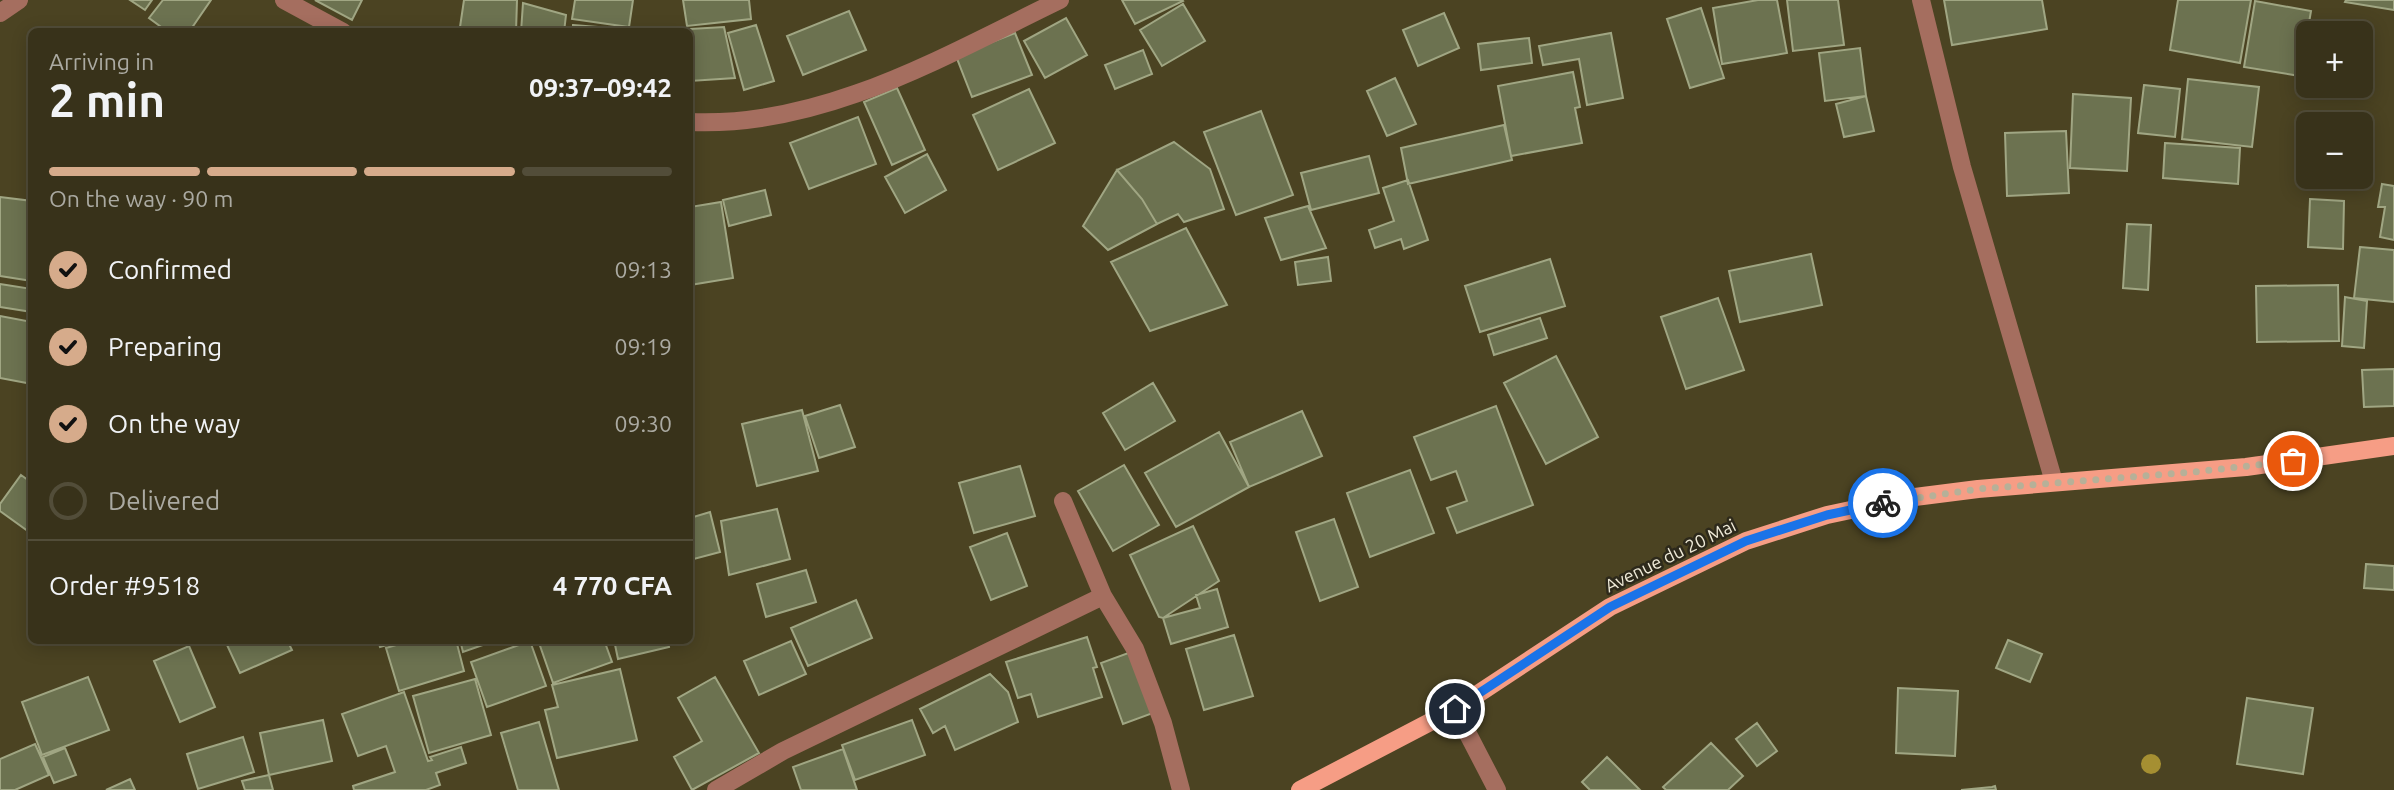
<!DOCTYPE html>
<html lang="en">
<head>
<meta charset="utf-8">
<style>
  :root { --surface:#38321a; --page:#3f3a23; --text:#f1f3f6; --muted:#abaaa2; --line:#524d39; --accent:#d6ab8b }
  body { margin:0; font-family:Ubuntu,sans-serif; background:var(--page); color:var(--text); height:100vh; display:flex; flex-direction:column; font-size:26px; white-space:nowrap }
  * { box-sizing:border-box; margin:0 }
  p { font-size:23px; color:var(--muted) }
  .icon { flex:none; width:38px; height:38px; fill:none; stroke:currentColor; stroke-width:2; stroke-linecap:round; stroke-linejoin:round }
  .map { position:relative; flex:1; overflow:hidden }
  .sheet { position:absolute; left:28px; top:28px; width:665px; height:616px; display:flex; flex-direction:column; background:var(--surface); border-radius:10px; box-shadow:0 4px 18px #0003,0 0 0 2px var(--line) }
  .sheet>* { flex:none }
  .fabs { position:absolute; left:2296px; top:21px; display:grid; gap:14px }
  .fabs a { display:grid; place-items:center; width:77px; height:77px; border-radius:10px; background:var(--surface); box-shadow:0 4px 18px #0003,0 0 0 2px var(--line); font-size:35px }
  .pin { position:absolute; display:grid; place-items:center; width:60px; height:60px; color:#fff; margin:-30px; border:4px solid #fff; border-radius:50%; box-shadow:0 2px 7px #0007 }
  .courier { position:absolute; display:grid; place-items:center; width:70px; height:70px; margin:-35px; border:5px solid #1a73e8; border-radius:50%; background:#fff; color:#222; box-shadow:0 2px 9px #0007 }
  .headline em { font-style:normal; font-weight:600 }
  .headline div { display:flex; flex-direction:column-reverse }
  .headline { display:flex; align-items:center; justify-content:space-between; height:119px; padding:0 21px }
  h1 { font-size:46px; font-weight:600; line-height:52px }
  .bar { display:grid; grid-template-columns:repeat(4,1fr); gap:10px 7px; align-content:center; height:84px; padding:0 21px }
  .bar i { height:9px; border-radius:5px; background:var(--line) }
  .bar .active { background:var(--accent) }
  .bar p { grid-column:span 4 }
  .line { display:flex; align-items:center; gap:18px; padding:0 21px; border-top:2px solid var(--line) }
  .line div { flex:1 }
  ol { padding:0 21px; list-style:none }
  li { display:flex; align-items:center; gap:21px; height:77px }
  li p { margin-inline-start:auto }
  li .icon { padding:7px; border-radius:50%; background:var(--accent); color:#111; stroke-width:4 }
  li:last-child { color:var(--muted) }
  li i { width:38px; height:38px; border:4px solid var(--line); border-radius:50% }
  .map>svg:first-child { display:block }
  .building { fill:#6c7250; stroke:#a0a683; stroke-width:2 }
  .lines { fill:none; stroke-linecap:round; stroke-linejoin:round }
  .minor { stroke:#a56e5f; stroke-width:18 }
  .major { stroke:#f69d85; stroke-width:18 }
  .tree { fill:#a58f32 }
  .done { stroke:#b6b098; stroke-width:7; stroke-dasharray:0 12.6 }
  .route { stroke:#1a73e8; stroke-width:9 }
  .labels { text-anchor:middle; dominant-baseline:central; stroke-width:5; stroke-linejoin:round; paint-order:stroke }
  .street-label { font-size:18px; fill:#efead8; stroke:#2d291b }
</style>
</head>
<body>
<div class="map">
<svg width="2394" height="790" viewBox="0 0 2394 790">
  <rect width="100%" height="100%" fill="#4b4322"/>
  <path class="building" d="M130,0h22l-7,10z
    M163,0h48l-22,32h-21l-19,-14z
    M315,0h47l-10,20z
    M464,0h53l-1,32h-46l-10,-5z
    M575,0h58l-4,27 -57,-8z
    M683,0h66l2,19 -64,7z
    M1122,0h60l1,1 -48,23z
    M1758,0h19l10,53 -65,11 -9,-56z
    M1787,0h51l6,45 -51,6z
    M1944,0h98l5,29 -95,16z
    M2178,0h73l-11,63 -70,-13z
    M2346,0h48v10l-49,-8z
    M2255,1l56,10 -11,65 -56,-9z
    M523,3l43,12 -2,17h-43z
    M1183,4l22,37 -43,25 -22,-36z
    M1701,8l23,70 -34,10 -23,-69z
    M849,11l17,39 -63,25 -16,-39z
    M1444,13l15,35 -41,18 -15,-36z
    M1066,18l21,37 -42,23 -21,-37z
    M573,25l62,5v2h-62z
    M756,25l18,56 -30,9 -16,-57z
    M724,27l11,51 -45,3v-49l-35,-1z
    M1015,33l17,42 -60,22 -16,-41z
    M1611,33l12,65 -36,7 -8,-46 -36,6 -4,-19z
    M1529,38l3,25 -51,7 -3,-26z
    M1860,48l6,48 -41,5 -6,-48z
    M1143,50l9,24 -37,15 -10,-24z
    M1573,72l7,35 -5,1 7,35 -71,13 -13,-70z
    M1395,78l21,46 -29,12 -20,-45z
    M2188,79l71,8 -7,60 -70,-8z
    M2144,85l36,4 -5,48 -37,-4z
    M897,88l28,62 -33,15 -28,-63z
    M1029,89l26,54 -57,27 -25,-55z
    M2073,94l58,4 -4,73 -57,-3z
    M1866,96l8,35 -30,6 -8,-33z
    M1261,111l32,84 -57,20 -32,-83z
    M858,117l18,47 -67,25 -19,-46z
    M1504,125l8,35 -104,24 -7,-36z
    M2066,131l3,62 -62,3 -2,-63z
    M1174,142l36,27 14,40 -40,13 -6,-8 -21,10 -15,-25 -25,-29z
    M2165,143l75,5 -2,36 -75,-6z
    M927,154l19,36 -41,23 -20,-36z
    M1369,156l10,37 -68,17 -10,-37z
    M1117,170l25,29 15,25 -49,26 -25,-24z
    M1408,180l20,60 -24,9 -3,-10 -26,9 -6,-18 25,-9 -11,-33z
    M2382,184l12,2v54l-14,-3 5,-30h-7z
    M765,190l6,25 -42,11 -6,-26z
    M0,197l32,4v80l-32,-5z
    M2310,199l34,2 -1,48 -35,-2z
    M721,202l12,76 -43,7v-78z
    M1308,206l18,42 -45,12 -16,-42z
    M2127,224l24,1 -3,65 -25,-2z
    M1186,228l41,77 -77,26 -39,-69z
    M2360,247l34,3v52l-40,-4z
    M1811,254l11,51 -82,17 -11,-51z
    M1328,257l3,24 -33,4 -3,-23z
    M1550,259l15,47 -85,26 -15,-46z
    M0,284l32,5v23l-32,-5z
    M2338,285l1,56 -82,1 -1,-56z
    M2345,297l22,4 -3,47 -22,-2z
    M1718,298l26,72 -58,19 -25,-72z
    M0,316l32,6v62l-32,-6z
    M1540,318l7,20 -53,17 -6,-20z
    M1556,356l42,81 -52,27 -42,-81z
    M2394,369v37l-30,1 -2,-37z
    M1153,383l22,38 -50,29 -22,-37z
    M840,405l15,42 -36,11 -14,-42z
    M1496,406l37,99 -76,28 -10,-25 20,-7 -11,-30 -25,9 -17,-43z
    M802,410l16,61 -61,15 -15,-62z
    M1302,411l20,45 -73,31 -19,-45z
    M1219,432l30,55 -73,40 -31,-54z
    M1124,465l35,60 -46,26 -35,-60z
    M1020,466l15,50 -61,17 -15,-50z
    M1410,470l24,63 -64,24 -23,-64z
    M21,475l11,8v51l-32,-23v-7z
    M777,509l13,50 -61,16 -8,-54z
    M710,512l10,40 -30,8v-42z
    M1334,519l24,68 -38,14 -24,-69z
    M1193,526l26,55 -56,37 -4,-1 -29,-62z
    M1007,533l20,53 -36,14 -21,-53z
    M2366,564l28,2v24l-30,-2z
    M806,570l10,32 -50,15 -9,-33z
    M1217,589l11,38 -57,17 -8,-26 37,-10 -4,-13z
    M856,600l16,38 -64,28 -17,-38z
    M1234,635l19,61 -49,14 -18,-61z
    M1087,637l10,30 -4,1 9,29 -64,20 -7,-23 -13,4 -12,-36z
    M237,640h50l5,10 -52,23 -13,-28z
    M378,640h26l-24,7z
    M413,640h43l8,31 -65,20 -13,-43z
    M460,640h37l-34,12z
    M538,640h66l8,22 -59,21z
    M614,640h54l1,7 -51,12z
    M2008,640l34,14 -12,28 -34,-14z
    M530,641l16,45 -59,21 -16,-45z
    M791,641l15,33 -47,21 -15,-34z
    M189,646l26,61 -35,15 -26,-61z
    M1131,652l22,61 -30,11 -22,-61z
    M620,669l17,71 -80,18 -12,-48 13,-3 -6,-22z
    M990,674l18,18 10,30 -63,28 -10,-24 -12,7 -13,-24z
    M88,677l21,53 -67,25 -20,-53z
    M715,677l44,76 -67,37 -18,-33 28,-16 -24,-43z
    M475,679l16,56 -62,18 -16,-57z
    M1898,688l60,3 -3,65 -59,-3z
    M404,692l24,69 4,-1 -2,-3 31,-10 5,16 -30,10 4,12 -14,5h-72l-1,-4 42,-14 -9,-26 -28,10 -16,-42z
    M2247,698l66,10 -10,66 -66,-10z
    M323,720l9,41 -63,14 -9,-42z
    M912,720l13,35 -70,25 -13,-35z
    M539,722l20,68h-41l-17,-57z
    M1757,723l20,28 -20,15 -21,-27z
    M243,737l11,35 -56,17 -11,-35z
    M1711,743l32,33 -15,14h-62l-3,-3z
    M35,744l14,31 -34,15h-15v-31z
    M65,748l11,27 -22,8 -11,-26z
    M843,749l14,41h-56l-8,-23z
    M1607,757l33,33h-50l-8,-8z
    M269,775l4,15h-28l-3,-9z
    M130,779l5,11h-29z
    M1995,786l1,4h-35l31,-3z"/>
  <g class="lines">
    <path class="minor" d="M284,0l59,32
      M1921,0l41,167 92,315
      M0,13l19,-13
      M690,122c133,6 254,-66 370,-122
      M1063,501l40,95 32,53 28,74 18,67
      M1455,709l42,81
      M716,790l67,-39 320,-155"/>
    <path class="major" d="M1300,790l155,-81 155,-102 136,-66 81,-26 80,-17 71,-9 268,-22 148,-21"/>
  </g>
  <circle class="tree" cx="2151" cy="764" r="10"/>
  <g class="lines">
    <path class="done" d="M1883,503l95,-14 215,-17 100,-11"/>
    <path class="route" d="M1455,709l155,-102 136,-66 81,-26 56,-12"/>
  </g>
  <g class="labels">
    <g class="street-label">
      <text transform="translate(1670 555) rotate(-26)">Avenue du 20 Mai</text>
    </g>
  </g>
</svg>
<div class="fabs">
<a>+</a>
<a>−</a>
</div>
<div class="pin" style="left:2293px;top:461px;background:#ea580c"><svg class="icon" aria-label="bag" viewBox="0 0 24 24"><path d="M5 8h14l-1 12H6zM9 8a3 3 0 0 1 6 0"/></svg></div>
<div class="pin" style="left:1455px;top:709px;background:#1f2937"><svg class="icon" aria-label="home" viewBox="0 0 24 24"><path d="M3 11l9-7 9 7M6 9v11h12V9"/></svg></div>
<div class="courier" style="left:1883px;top:503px"><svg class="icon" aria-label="bike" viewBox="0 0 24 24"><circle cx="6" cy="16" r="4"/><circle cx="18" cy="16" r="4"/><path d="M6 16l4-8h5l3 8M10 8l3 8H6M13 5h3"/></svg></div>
<section class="sheet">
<div class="headline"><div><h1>2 min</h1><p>Arriving in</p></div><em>09:37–09:42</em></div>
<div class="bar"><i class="active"></i><i class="active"></i><i class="active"></i><i></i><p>On the way · 90 m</p></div>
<ol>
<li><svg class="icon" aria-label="check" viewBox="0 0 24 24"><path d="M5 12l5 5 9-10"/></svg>Confirmed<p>09:13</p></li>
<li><svg class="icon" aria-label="check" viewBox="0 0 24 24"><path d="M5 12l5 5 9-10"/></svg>Preparing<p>09:19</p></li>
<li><svg class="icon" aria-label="check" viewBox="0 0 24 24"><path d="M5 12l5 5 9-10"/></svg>On the way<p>09:30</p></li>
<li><i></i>Delivered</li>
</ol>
<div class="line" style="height:91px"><div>Order #9518</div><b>4 770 CFA</b></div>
</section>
</div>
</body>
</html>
